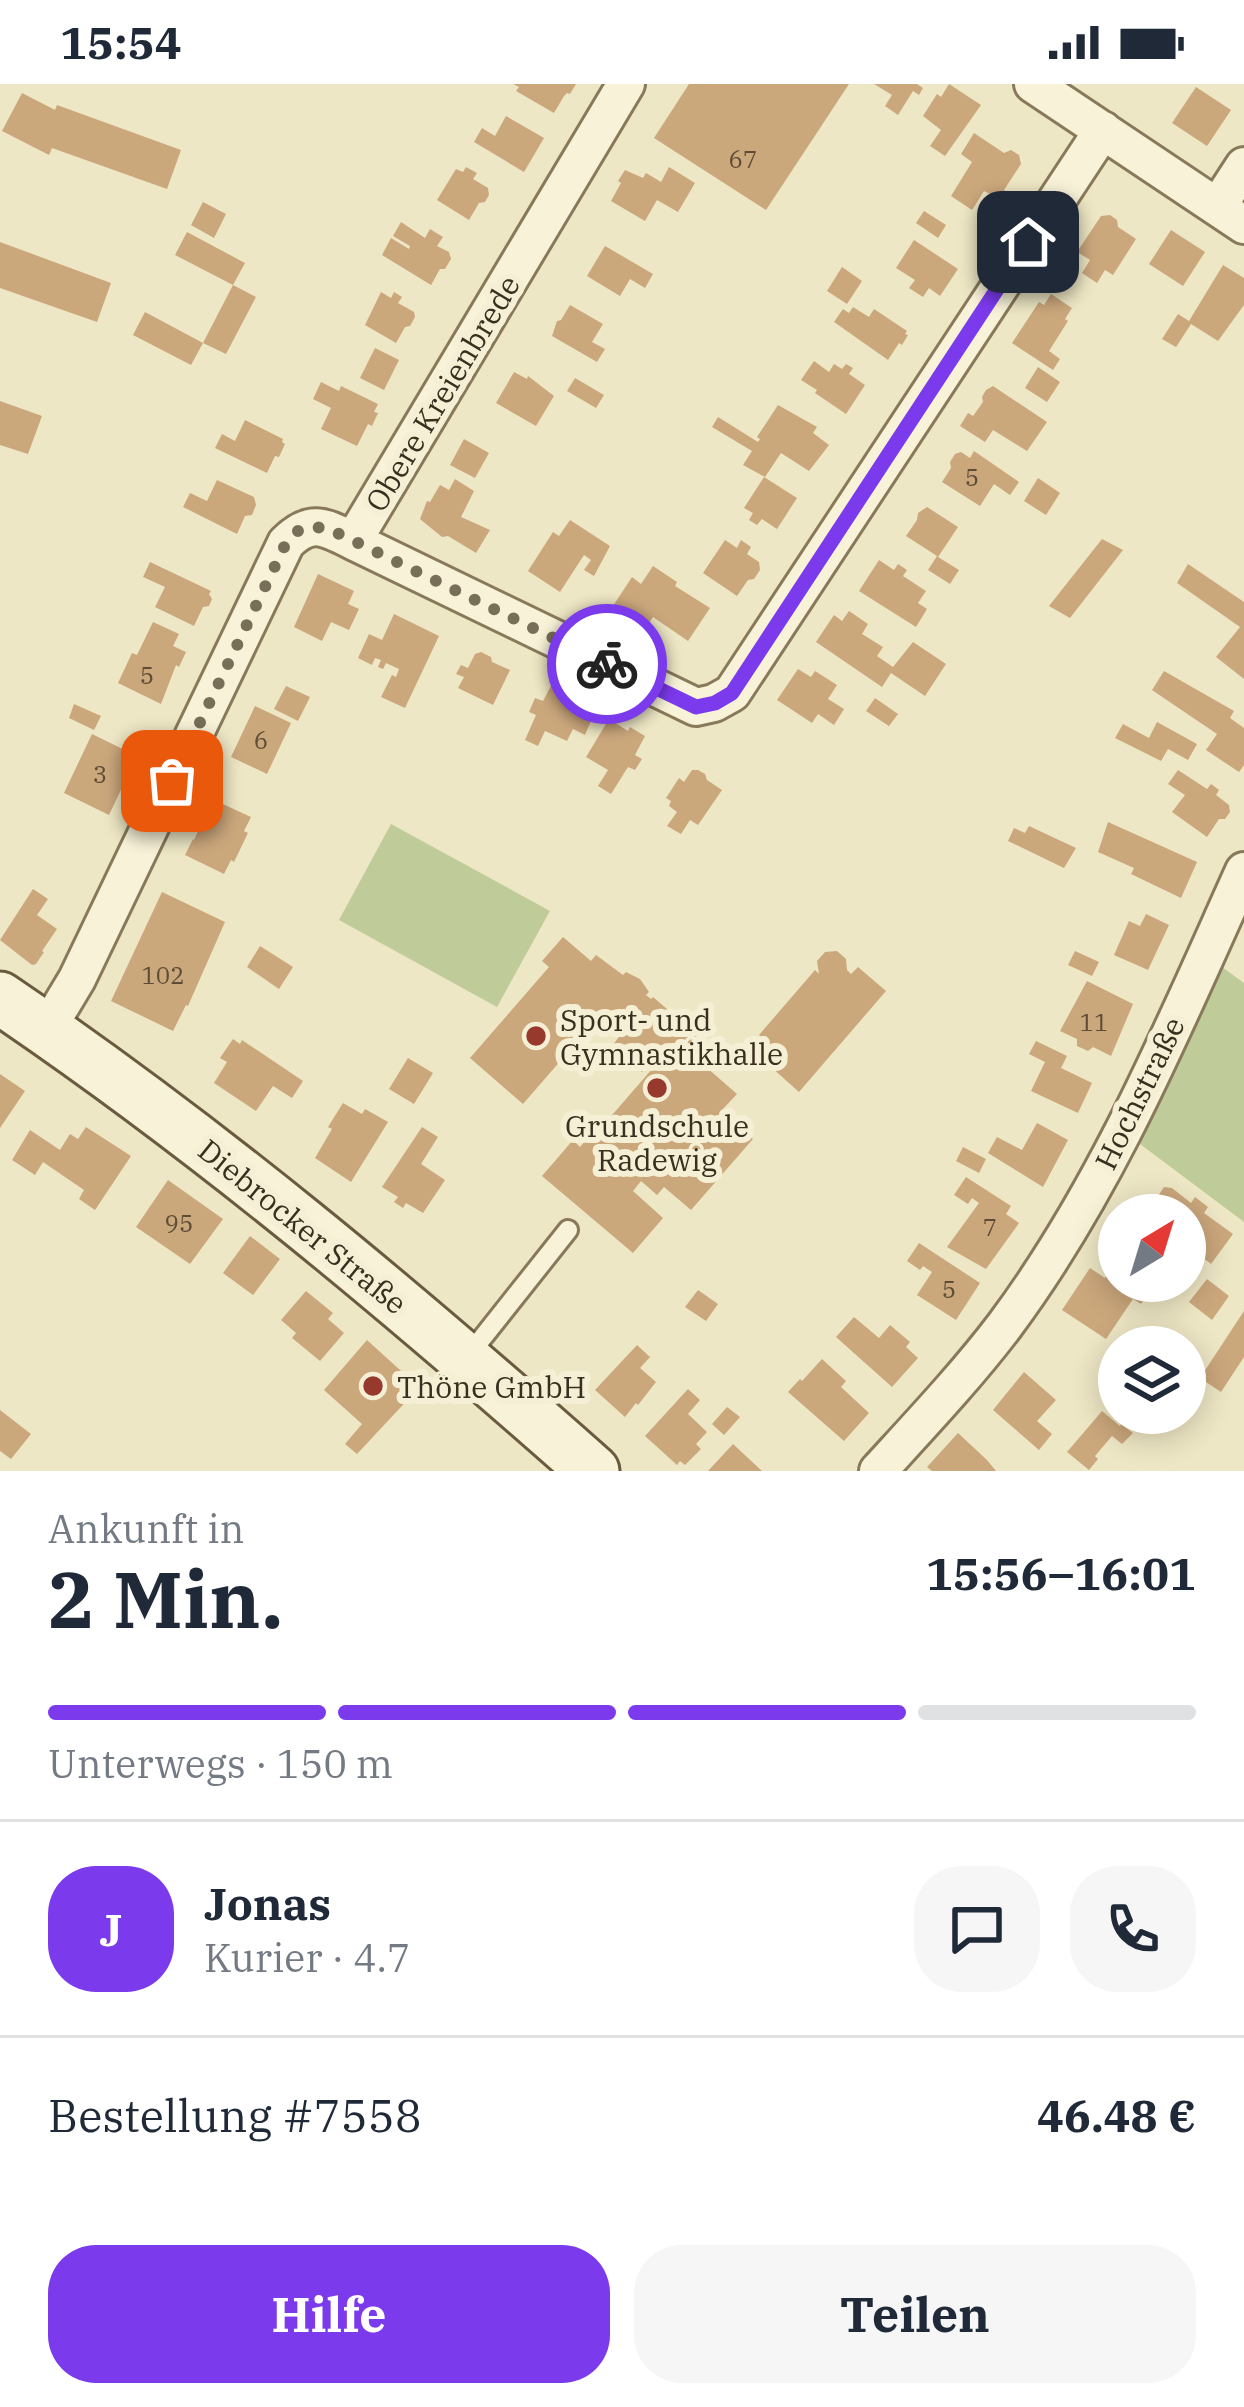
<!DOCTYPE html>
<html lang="de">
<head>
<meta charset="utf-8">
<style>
  :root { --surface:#fff; --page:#f6f6f7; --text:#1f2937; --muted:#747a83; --line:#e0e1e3; --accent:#7c3aed }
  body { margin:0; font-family:"IBM Plex Serif",serif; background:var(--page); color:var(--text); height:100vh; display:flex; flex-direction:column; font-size:45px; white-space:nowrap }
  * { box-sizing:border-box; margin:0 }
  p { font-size:39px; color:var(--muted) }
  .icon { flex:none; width:66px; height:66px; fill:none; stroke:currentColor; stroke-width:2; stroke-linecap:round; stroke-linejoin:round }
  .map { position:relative; height:1387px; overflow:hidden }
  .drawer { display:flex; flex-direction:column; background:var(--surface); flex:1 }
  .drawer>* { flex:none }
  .needle { width:78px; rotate:38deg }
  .buttons { position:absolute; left:1098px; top:1110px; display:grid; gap:24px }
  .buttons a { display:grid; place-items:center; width:108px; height:108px; border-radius:50%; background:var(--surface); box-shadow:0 6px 30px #0003; font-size:60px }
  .pin { position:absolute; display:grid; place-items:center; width:102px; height:102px; color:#fff; margin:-51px; border-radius:24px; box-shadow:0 6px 18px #0006 }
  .courier { position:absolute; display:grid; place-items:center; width:120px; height:120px; margin:-60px; border:9px solid #7c3aed; border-radius:50%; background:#fff; color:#222; box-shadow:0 3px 15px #0007 }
  .head em { font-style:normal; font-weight:800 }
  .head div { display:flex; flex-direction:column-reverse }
  .head { display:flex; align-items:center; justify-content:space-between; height:204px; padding:0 48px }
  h1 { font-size:78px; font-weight:800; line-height:90px }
  .bar { display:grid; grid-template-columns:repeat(4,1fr); gap:18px 12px; align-content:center; height:144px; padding:0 48px }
  .bar i { height:15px; border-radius:9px; background:var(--line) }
  .bar .selected { background:var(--accent) }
  .bar p { grid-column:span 4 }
  .line { display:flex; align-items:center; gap:30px; padding:0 48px; border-top:3px solid var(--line) }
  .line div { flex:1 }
  .round { display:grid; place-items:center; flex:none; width:126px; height:126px; border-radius:48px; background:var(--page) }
  .action { display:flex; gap:24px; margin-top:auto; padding:24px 48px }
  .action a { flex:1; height:138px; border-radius:48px; background:var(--accent); color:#fff; font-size:48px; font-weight:800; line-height:138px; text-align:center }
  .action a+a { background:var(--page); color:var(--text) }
  .status { display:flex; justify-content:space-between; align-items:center; height:84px; padding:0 60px; background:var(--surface); direction:ltr }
  .status svg { height:33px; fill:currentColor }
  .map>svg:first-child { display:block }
  .green { fill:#bfcc99 }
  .building { fill:#cba77c }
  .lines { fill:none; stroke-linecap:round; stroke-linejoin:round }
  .lane-casing { stroke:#89795b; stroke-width:24 }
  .street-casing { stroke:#89795b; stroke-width:42 }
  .secondary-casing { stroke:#6a5a3e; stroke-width:57 }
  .lane { stroke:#f8f3d8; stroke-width:18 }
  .street { stroke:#f8f3d8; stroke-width:36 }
  .secondary { stroke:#f8f3d8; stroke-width:51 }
  .done { stroke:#786f59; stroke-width:12; stroke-dasharray:0 21.6 }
  .route { stroke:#7c3aed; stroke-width:15 }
  .poi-dot { fill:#97392c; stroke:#f5f0d5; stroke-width:4.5 }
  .labels { text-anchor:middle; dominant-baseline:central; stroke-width:12; stroke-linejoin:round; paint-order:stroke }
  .number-label { font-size:24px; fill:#5e4d36 }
  .street-label { font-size:30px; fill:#392f1f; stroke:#f5f0d5 }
  .poi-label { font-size:30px; fill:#392f1f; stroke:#f5f0d5; text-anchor:start }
</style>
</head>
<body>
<div class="status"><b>15:54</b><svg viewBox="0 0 49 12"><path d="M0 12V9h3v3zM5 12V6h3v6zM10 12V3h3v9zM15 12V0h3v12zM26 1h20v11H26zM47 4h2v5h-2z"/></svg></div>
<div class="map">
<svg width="1244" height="1387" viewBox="0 0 1244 1387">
  <rect width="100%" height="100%" fill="#eee7c5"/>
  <path class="green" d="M391,740l159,87 -53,96 -158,-87z
    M1222,883l22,16v239l-104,-78z"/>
  <path class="building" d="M513,0h63l-6,10 -3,-1 -3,3 -10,17 -38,-22 3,-4z
    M689,0h160l-83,126 -112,-72z
    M874,0h43l6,4 -4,7 -6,-4 -15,24 -13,-9 7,-11z
    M949,0l32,21 -36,51 -15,-10 11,-16 -18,-14 14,-22 4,3z
    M1196,3l35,23 -24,36 -35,-23z
    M22,9l33,17 2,-5 124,45 -14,39 -115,-41 -3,7 -47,-24z
    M506,32l38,22 -20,34 -50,-30 8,-14 13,8z
    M974,49l30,20 7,-3 8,5 2,9 -17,26 7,4 -6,8 -21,-11 -12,19 -21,-14 21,-34 -11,-8z
    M466,83l11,6 -4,6 15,9 1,7 -4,7 -6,1 -10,17 -32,-20 19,-31 7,3z
    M669,83l26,16 -17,29 -21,-12 -12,21 -34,-20 10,-18 -3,-2 7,-11 18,8 3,-5 15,9z
    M203,118l23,12 -12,24 -23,-13z
    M924,127l22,14 -8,13 -22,-15z
    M1110,131l7,5 1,7 18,12 -23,36 -8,-5 -8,13 -15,-10 8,-13 -13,-8 24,-36z
    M401,138l24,16 5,-9 13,8 -6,9 12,6 2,7 -6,10h-5l-9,16 -49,-30 9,-17 18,11 1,-3 -17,-10z
    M1171,146l34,22 -22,34 -34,-22z
    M187,148l58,31 -12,22 23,12 -30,57 -23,-11 30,-58 -58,-30z
    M914,156l44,29 -18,27 -11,-8 -6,9 -14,-9 6,-8 -19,-12z
    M0,158l111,41 -14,39 -97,-34z
    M605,162l48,28 -8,14 -15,-9 -10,17 -33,-20z
    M1223,181l21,13v27l-26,36 -27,-17 -15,23 -14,-8 16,-25 11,7z
    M842,183l20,14 -15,23 -20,-13z
    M381,208l10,6 3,-6 8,5 -4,6 16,9 1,5 -5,9 -5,1 -9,16 -31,-18z
    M1051,210l21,14 -7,11 3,2 -19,30 11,8 -7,11 -41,-27 27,-41 5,3z
    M570,221l33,19 -11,18 13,7 -8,13 -45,-26 5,-15 4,-1z
    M853,223l16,10 5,-8 33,22 -2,3 3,1 -6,10 -3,-2 -11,17 -54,-38 9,-13 6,4z
    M145,228l58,31 -12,22 -58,-30z
    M375,264l24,12 -15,30 -24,-12z
    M814,277l15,11 5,-8 8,5 4,-5 7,4 -4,6 16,11 -19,29 -31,-21 2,-3 -16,-10z
    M1038,283l22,15 -13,20 -22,-14z
    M514,288l13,7 1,-3 26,20 -18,30 -40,-23z
    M575,294l29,17 -8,13 -29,-17z
    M321,298l18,9 2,-5 37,18 -4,8 4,1 -6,13 -4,-2 -11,22 -36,-17 10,-21 -18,-9z
    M993,302l54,36 -20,29 -34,-21 -8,12 -25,-16 8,-13 5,3 10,-14 -1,-5 4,-7z
    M0,317l42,15 -14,38 -28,-9z
    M778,321l39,22 -4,6 16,12 -20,26 -28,-18 -16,24 -22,-12 9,-14 -40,-24 6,-10 40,25 2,-3 -3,-2z
    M245,336l38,19 -1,3 3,2 -6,13 -4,-1 -8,17 -52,-25 7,-14 13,7z
    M464,355l25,14 -14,25 -25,-13z
    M974,367l45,31 -9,13 -16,-11 -14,22 -38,-24 9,-14 -1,-6 5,-8 6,-2 9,6z
    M764,393l33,21 -20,31 -15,-10 -5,6 -8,-5 4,-7 -9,-5z
    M1038,394l22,15 -14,22 -22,-14z
    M455,395l19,12 -13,26 29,13 -14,23 -28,-17 -6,1 -22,-18 7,-18 3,1 10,-17 9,5z
    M217,396l37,17 2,8 -4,10 -7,1 -8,18 -54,-27 7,-14 17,8z
    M927,423l31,20 -20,30 21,13 -9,14 -22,-14 9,-14 -31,-20 11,-16 1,-7z
    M570,436l40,26 -16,30 -10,-6 7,-10 -7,-5 -24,37 -32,-21 25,-39 6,4z
    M1102,455l21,11 -53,68 -21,-12z
    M725,456l12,8 4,-8 10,7 -4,7 12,8 1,8 -6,9 -6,1 -11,16 -34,-23z
    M879,476l15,10 4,-6 9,6 -4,6 23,15 -8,12 9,6 -11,18 -57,-36z
    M150,478l61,29 -2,3 3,5 -3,7 -6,1 -9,19 -39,-19 10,-20 -22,-10z
    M1188,480l56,38v77l-28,-22 24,-30 -63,-44z
    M653,482l24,16 -2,4 35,22 -22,33 -35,-24 -7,11 -33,-22 19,-29 9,7z
    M318,490l36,17 -6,13 11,5 -10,21 -18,-8 -9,19 -28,-14z
    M849,527l19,13 -6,10 21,13 -6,9 16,11 20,-25 33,22 -21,32 -34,-23 -9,14 -66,-45 18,-27 8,6z
    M394,530l45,22 -34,72 -24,-11 11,-22 4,2 3,-8 -13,-6 -3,6 -5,-2 3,-7 -6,-2 -3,7 -14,-7 11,-24 13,6z
    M153,538l26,12 -6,12 13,6 -7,15 -3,-2 -15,39 -43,-21 14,-30 5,2z
    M481,568l10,5 1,5 18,8 -17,35 -35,-17 6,-11 -8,-3 5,-9 7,3 7,-14z
    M798,585l13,8 4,-6 22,14 -9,14 16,10 -10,16 -16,-11 -6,9 -35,-23z
    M1164,587l70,40 -4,7 14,10v37l-5,7 -33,-22 11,-16 -65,-44z
    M552,600l17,8 -2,5 29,12 -11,26 -12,-6 -6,12 -22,-10 -7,15 -13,-6 11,-25 -7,-3 6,-14 8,3z
    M286,602l24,11 -12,24 -24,-12z
    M875,614l23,16 -9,12 -23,-15z
    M74,620l27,12 -7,14 -25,-12z
    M255,622l36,17 -24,51 -36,-17z
    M609,635l19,12 2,-4 15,9 -10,19 7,4 -7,11 -7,-3 -17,27 -13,-8 10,-16 -22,-13z
    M1157,638l40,22 -9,16 -20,-11 -7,12 -46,-23 8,-14 26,14z
    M92,650l45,22 -28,59 -45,-22z
    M692,686h6l7,4 2,6 15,10 -24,35 -8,-5 -9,14 -14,-8 10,-14 -8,-6 2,-5 -5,-3 13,-20 5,4z
    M1178,686l29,19 4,-5 8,6 -3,5 13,10 1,7 -5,7h-6l-12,18 -35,-25 13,-17 -17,-11z
    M212,715l39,18 -7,14 4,2 -14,29 -3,-2 -7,14 -39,-19 8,-16 1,1z
    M1108,738l89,40 -16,36 -50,-24 3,-6 -36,-16z
    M1029,742l47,22 -12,20 -56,-27 6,-13 11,5z
    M33,805l15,10 -11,16 20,14 -15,22 2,1 -8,12 -4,1 -32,-25z
    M162,808l63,30 -37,84 -2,-1 -13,26 -62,-30z
    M1146,830l23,11 -21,45 -34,-15 15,-34 11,5z
    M563,853l28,24 5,-6 27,20 3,-3 14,7 9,13 -3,3 5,4 2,-2 57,49 -12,14 39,34 -16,17 32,28 -62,71 -27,-23 -7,8 -16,-14 -8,10 30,27 -30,35 -91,-77 31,-36 7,7 19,-24 7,-1 53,-61 -4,-4 -13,15 -30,-26 13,-17 -23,-16 -79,91 -53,-46 79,-91 -7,-6z
    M260,862l33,21 -14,22 -32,-22z
    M837,867l9,8 1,11 4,4 7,-7 28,24 -87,101 -28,-25 11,-12 -23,-20 56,-65 4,4 -2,-13 8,-9z
    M1075,867l24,11 -7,14 -24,-11z
    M1087,897l46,23 -22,52 -18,-9 -5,4 -11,-5v-7l-17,-8z
    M233,955l7,5 2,-4 61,41 -11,17 -19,-12 -17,25 -42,-28 13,-21 -7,-4z
    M1036,957l31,15 -6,12 31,15 -14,30 -47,-22 14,-29 -16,-8z
    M408,974l25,15 -19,31 -25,-15z
    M0,990l25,17 -25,37z
    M343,1019l19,11 3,-5 23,13 -37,60 -36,-24 17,-29 -4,-2z
    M1037,1039l31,17 -25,47 -55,-34 9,-16 25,13z
    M86,1043l45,29 -36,54 -16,-11 5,-9 -41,-28 -8,13 -23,-15 18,-30 30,20 10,-16 8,5z
    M422,1043l16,10 -17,27 24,16 -22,33 -17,-10 -3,5 -9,-6 4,-5 -16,-10z
    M963,1063l23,12 -7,14 -23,-12z
    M966,1093l45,29 -5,8 13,9 -33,46 -39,-22 32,-44 -7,-5 -4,6 -14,-9z
    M168,1096l55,39 -33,45 -54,-37z
    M1164,1103l8,1 19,15 4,-6 13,10 -4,6 29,21 -22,30 -26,-20v-29h-34l10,-13 -3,-6z
    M250,1152l30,23 -27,36 -30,-22z
    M919,1159l61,40 -24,37 -39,-25 15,-23 -9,-6 -3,4 -13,-9z
    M1119,1173v24h37l-15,23 -8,-5 -27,40 -44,-29 28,-42 15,10z
    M1207,1195l22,17 -17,24 -23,-18z
    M698,1206l20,14 -12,17 -21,-14z
    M306,1207l27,22 -5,6 16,14 -24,28 -28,-23 4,-5 -15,-13z
    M1244,1227v46l-23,35 -21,-14z
    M854,1233l25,21 11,-13 20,17 -4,5 12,11 -26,29 -56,-50z
    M367,1256l44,40 -6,6 9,7 -57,61 -12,-10 17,-20 -38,-34z
    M637,1261l13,12 -10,11 16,14 -18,23 -2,-2 -11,14 -30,-27z
    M822,1275l24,22 -5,6 28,26 -25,28 -56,-49 12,-13 2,2z
    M1024,1288l32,28 -19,21 15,13 -13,16 -46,-40z
    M688,1305l12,11 -12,14 19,18 -11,12 5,5 -16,16 -5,-4 -3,4 -32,-29z
    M727,1323l13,10 -16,18 -12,-11z
    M0,1326l31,24 -20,25 -11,-8z
    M1102,1327l18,15 1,-2 12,9 -11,11 -10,-8 -17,20 3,3 -9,11 -22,-18z
    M958,1349l29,27 9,11h-64l-5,-4z
    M733,1360l29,27h-54z"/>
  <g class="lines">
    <g class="lane-casing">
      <path id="lane" d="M468,1272l100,-126"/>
    </g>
    <g class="street-casing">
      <path id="street" d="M1033,0l211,141
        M1218,122l26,-40
        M353,457l343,166 18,-4 18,-10 371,-563
        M47,945l30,-50 209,-436c25,-25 39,-16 67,-2l273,-457
        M878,1387c42,-46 90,-97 127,-146 102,-137 169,-299 239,-454"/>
    </g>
    <g class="secondary-casing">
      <path id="secondary" d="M0,914c210,142 403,305 593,473"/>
    </g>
    <use href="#lane" class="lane"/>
    <use href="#street" class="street"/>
    <use href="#secondary" class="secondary"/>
  </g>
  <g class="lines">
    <path class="done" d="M172,697l114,-238 14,-14 25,-2 282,137"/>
    <path class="route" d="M607,580l89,43 19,-4 17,-10 296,-451"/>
  </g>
  <g class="poi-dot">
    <circle cx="536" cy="952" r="12"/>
    <circle cx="657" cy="1004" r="12"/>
    <circle cx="373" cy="1302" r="12"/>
  </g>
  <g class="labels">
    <g class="number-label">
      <text x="743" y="75">67</text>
      <text x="972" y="393">5</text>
      <text x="147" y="591">5</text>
      <text x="261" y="656">6</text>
      <text x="100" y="690">3</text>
      <text x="163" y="891">102</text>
      <text x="1094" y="938">11</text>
      <text x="179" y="1139">95</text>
      <text x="990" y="1143">7</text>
      <text x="949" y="1205">5</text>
    </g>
    <g class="street-label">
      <text transform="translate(442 309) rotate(-59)">Obere Kreienbrede</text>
      <text transform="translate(1139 1009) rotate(-64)">Hochstraße</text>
      <text transform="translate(303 1142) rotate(39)">Diebrocker Straße</text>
    </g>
    <g class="poi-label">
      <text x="560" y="935">Sport- und<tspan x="560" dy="34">Gymnastikhalle</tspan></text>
      <text x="657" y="1041" text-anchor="middle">Grundschule<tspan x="657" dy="34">Radewig</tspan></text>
      <text x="397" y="1302">Thöne GmbH</text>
    </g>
  </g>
</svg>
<div class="buttons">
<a><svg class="needle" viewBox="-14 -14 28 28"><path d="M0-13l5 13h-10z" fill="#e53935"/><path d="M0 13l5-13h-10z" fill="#747a83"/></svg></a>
<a><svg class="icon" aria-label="layers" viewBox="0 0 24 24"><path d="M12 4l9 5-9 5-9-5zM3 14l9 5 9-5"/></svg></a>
</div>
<div class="pin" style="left:172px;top:697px;background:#ea580c"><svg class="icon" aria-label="bag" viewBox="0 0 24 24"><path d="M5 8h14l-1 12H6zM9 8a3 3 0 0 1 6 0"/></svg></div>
<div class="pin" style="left:1028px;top:158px;background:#1f2937"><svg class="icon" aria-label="home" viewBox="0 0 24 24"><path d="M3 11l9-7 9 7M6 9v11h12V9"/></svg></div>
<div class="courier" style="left:607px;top:580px"><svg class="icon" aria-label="bike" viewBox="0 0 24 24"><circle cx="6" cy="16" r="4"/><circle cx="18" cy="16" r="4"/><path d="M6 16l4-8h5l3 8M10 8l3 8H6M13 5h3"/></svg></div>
</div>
<section class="drawer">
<div class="head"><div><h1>2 Min.</h1><p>Ankunft in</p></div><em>15:56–16:01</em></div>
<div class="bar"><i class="selected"></i><i class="selected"></i><i class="selected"></i><i></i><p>Unterwegs · 150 m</p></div>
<div class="line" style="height:216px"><b class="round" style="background:var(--accent);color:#fff">J</b><div><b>Jonas</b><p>Kurier · 4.7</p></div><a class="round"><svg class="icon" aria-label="chat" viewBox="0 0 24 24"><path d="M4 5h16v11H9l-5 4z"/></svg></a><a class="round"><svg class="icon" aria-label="phone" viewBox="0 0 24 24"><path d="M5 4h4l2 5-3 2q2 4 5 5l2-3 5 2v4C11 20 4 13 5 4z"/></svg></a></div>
<div class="line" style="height:156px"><div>Bestellung #7558</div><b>46.48 €</b></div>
<div class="action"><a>Hilfe</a><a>Teilen</a></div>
</section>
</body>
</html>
